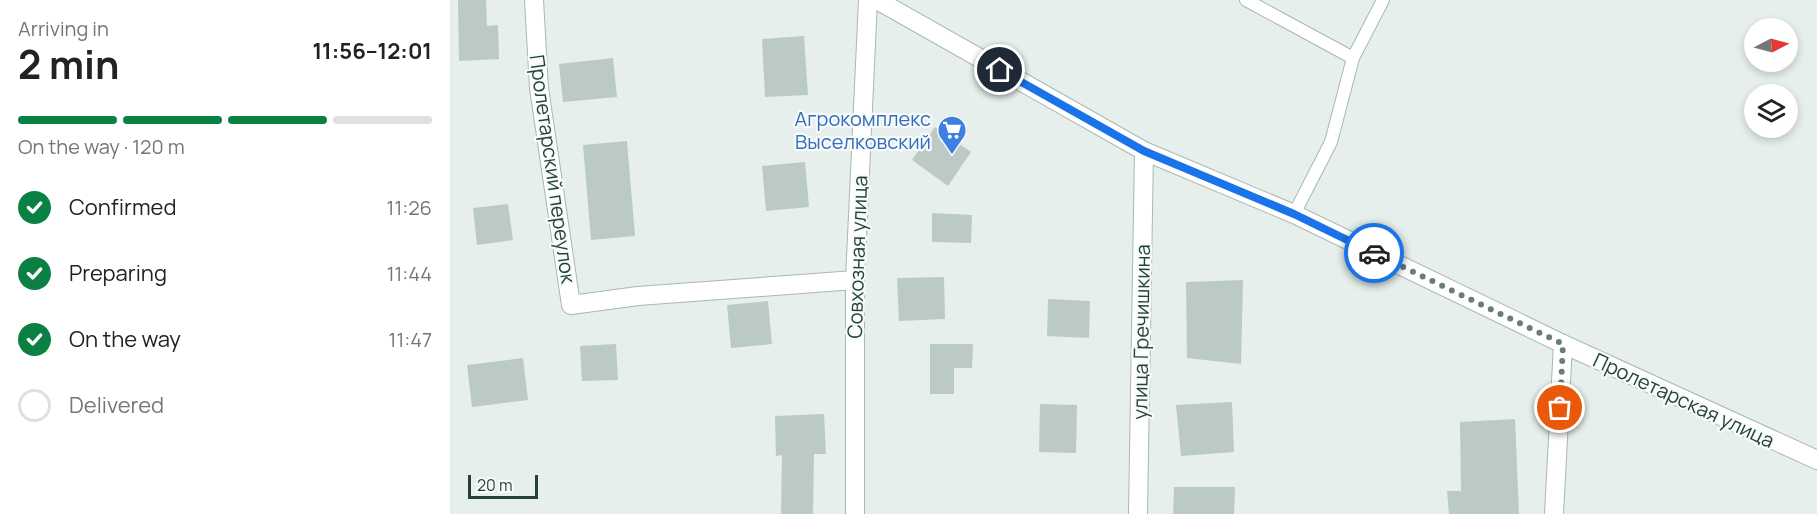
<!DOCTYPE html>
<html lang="en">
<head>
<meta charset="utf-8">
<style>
  :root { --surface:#fff; --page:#f6f6f6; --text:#222; --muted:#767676; --line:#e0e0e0; --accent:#0b8043 }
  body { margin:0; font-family:Manrope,sans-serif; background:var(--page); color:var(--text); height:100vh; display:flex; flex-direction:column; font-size:22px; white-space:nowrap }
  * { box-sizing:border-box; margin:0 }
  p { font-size:20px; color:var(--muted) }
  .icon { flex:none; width:33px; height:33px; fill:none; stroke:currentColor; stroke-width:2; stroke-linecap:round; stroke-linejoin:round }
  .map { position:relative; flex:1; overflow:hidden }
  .sheet { display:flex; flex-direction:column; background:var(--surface); width:450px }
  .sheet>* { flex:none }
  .needle { width:39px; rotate:84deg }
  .tools { position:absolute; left:1294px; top:18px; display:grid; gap:12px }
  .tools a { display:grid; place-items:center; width:54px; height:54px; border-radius:50%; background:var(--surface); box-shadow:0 3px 9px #0003; font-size:30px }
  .scale { position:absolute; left:18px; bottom:15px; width:70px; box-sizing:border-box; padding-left:6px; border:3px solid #24423a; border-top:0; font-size:16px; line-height:21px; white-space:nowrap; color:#24423a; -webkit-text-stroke:4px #f7fbf9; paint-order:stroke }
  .pin { position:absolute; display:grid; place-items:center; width:51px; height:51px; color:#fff; margin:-26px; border:3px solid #fff; border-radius:50%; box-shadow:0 2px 6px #0007 }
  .courier { position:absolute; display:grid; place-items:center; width:60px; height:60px; margin:-30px; border:4px solid #1a73e8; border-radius:50%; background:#fff; color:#222; box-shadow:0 2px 8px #0007 }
  .overview em { font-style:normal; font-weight:700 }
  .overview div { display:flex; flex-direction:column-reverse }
  .overview { display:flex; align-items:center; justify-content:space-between; height:102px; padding:0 18px }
  h1 { font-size:39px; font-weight:700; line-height:45px }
  .bar { display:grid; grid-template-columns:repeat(4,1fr); gap:9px 6px; align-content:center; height:72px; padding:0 18px }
  .bar i { height:8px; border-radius:4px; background:var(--line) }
  .bar .on { background:var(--accent) }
  .bar p { grid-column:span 4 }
  ol { padding:0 18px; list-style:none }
  li { display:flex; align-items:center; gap:18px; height:66px }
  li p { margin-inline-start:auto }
  li .icon { padding:6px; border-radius:50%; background:var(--accent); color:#fff; stroke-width:4 }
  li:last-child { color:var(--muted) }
  li i { width:33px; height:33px; border:3px solid var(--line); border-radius:50% }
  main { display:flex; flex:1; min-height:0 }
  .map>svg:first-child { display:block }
  .building { fill:#bbcac4 }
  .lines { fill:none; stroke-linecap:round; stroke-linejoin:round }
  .service-casing { stroke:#a8b8b2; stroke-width:14 }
  .minor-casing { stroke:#a8b8b2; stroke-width:20 }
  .tertiary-casing { stroke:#a8b8b2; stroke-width:20 }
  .service { stroke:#fff; stroke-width:12 }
  .minor { stroke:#fff; stroke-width:18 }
  .tertiary { stroke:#fff; stroke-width:18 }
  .done { stroke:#687f78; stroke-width:6; stroke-dasharray:0 10.8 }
  .route { stroke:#1a73e8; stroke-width:8 }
  .labels { text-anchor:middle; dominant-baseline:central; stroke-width:4.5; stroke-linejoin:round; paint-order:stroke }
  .shop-label { font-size:20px; fill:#366cbe; stroke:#f7fbf9; text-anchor:end }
  .street-label { font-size:20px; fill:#24423a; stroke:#f7fbf9 }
</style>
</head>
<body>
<main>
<section class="sheet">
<div class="overview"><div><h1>2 min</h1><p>Arriving in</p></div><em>11:56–12:01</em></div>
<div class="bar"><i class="on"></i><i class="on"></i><i class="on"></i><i></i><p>On the way · 120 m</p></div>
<ol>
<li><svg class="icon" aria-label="check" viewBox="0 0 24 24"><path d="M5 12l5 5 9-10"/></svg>Confirmed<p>11:26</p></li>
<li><svg class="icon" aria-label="check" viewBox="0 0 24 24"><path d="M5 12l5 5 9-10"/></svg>Preparing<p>11:44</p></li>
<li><svg class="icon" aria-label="check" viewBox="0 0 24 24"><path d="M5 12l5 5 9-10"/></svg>On the way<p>11:47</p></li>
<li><i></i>Delivered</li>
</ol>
</section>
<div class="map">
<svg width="1367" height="514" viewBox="0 0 1367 514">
  <rect width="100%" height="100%" fill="#e6efeb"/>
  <path class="building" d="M8,0h28l1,26 11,-1 1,34 -40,2z
    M354,36l4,59 -43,2 -3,-58z
    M163,58l4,39 -54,5 -4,-38z
    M485,127l36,25 -23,34 -36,-26z
    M177,141l8,95 -44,4 -8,-95z
    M355,162l4,45 -43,4 -4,-45z
    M58,204l5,36 -36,5 -4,-37z
    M482,213l40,2 -1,28 -39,-1z
    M494,277l1,42 -46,2 -2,-43z
    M793,280l-2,84 -54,-6 -1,-76z
    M598,299l42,2 -1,37 -42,-2z
    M318,301l4,43 -41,4 -4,-43z
    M166,344l2,36 -36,1 -2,-35z
    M480,344h43l-1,24h-18v26h-24z
    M73,358l5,42 -56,7 -5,-42z
    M782,402l2,50 -53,4 -5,-51z
    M590,404l37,1 -1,48 -37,-1z
    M374,414l2,40h-12l-1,60h-32l1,-59 -6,1 -1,-40z
    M1065,419l4,95h-70l-2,-23h14l-1,-69z
    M724,487h61l-1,27h-61z"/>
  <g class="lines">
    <g class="service-casing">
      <path id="service" d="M796,0l107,58 -22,84 -37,72
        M903,58l30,-58"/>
    </g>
    <g class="minor-casing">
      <path id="minor" d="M84,0l5,88 32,217 67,-9 217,-16
        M405,514v-234l13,-280
        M688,514l6,-363
        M1104,514l9,-170"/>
    </g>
    <g class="tertiary-casing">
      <path id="tertiary" d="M427,0l267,151 150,63 269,130 254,116"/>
    </g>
    <use href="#service" class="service"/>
    <use href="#minor" class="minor"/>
    <use href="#tertiary" class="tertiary"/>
  </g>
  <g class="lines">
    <path class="done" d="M924,253l189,91 -3,64"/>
    <path class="route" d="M550,70l144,81 150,63 80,39"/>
  </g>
  <defs>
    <g id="supermarket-pin" transform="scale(1.5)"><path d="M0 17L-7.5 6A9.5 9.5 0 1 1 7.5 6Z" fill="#3f7fe0" stroke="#f7fbf9"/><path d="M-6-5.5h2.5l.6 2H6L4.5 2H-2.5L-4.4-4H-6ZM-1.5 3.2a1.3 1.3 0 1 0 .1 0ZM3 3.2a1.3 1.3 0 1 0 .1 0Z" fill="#fff"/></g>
  </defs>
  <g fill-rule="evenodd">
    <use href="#supermarket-pin" x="502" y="130"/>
  </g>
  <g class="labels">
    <g class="shop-label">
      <text x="481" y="118">Агрокомплекс<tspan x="481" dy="23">Выселковский</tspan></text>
    </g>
    <g class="street-label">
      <text transform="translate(103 169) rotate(82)">Пролетарский переулок</text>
      <text transform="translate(407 257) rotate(-88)">Совхозная улица</text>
      <text transform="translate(691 332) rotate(-89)">улица Гречишкина</text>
      <text transform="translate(1234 400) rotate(25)">Пролетарская улица</text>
    </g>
  </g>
</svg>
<div class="tools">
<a><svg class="needle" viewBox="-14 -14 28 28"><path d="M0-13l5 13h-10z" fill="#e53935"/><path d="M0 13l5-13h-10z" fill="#767676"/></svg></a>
<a><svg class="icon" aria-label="layers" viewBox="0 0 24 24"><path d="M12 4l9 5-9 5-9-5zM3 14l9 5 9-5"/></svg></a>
</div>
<div class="scale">20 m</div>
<div class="pin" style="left:1110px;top:408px;background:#ea580c"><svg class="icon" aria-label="bag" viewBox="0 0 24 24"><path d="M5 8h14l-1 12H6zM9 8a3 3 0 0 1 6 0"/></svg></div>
<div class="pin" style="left:550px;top:70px;background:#1f2937"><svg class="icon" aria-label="home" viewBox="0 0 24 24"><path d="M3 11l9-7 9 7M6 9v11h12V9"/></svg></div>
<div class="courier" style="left:924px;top:253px"><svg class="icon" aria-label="car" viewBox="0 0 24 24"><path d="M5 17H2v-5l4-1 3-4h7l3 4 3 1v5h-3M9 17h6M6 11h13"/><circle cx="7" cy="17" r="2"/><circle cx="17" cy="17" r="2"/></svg></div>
</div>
</main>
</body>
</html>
